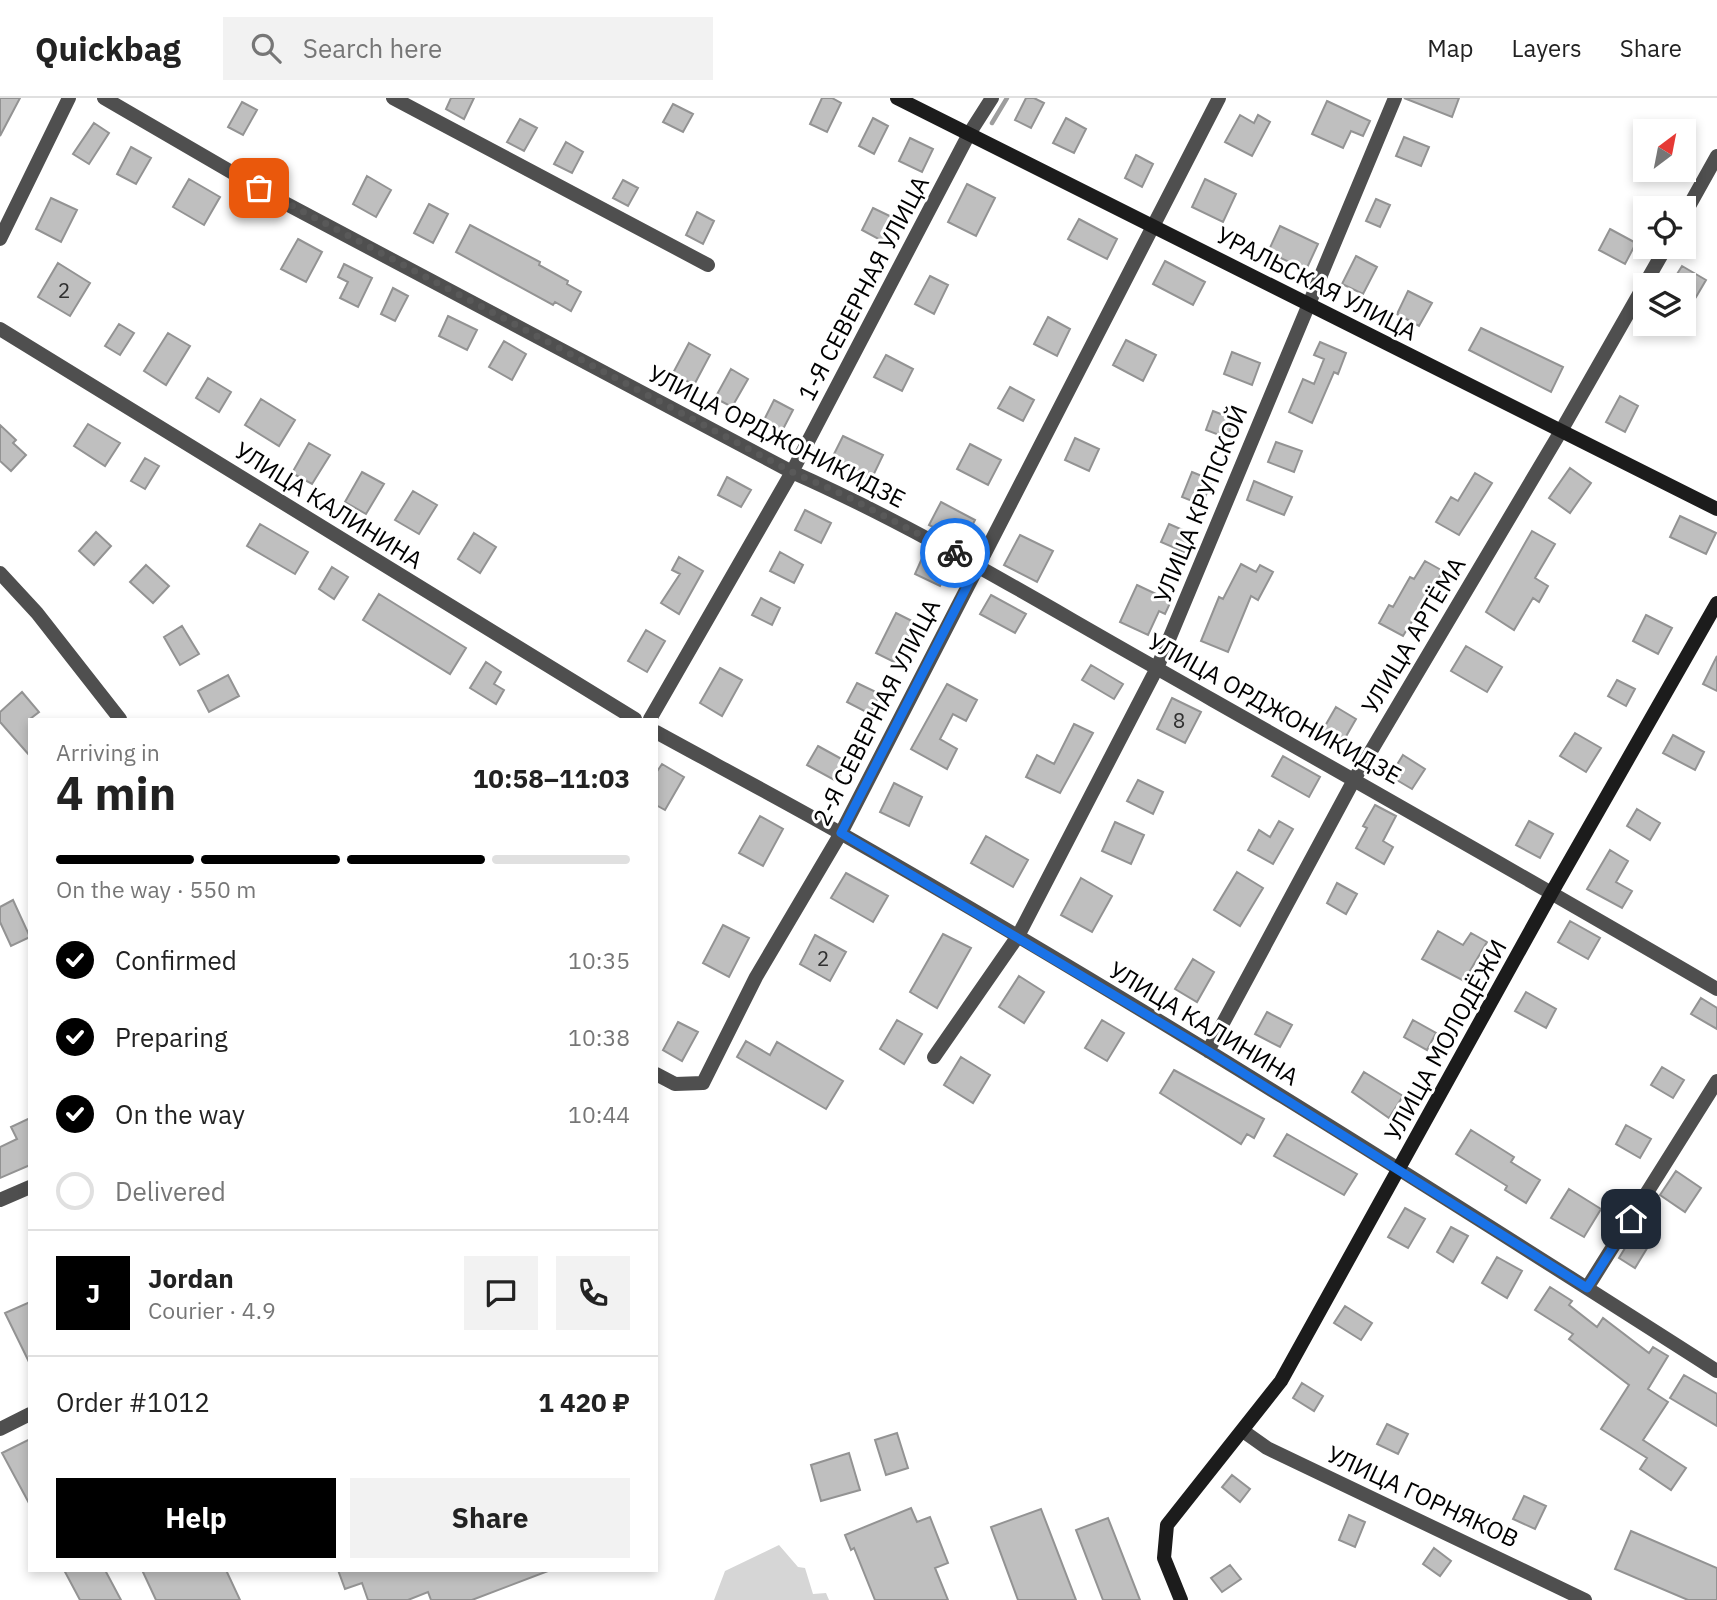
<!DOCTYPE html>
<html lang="en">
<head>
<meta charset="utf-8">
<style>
  :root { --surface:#fff; --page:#f2f2f2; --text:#222; --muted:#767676; --line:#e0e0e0; --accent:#000 }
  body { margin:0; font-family:"IBM Plex Sans",sans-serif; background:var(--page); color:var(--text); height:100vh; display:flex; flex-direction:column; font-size:26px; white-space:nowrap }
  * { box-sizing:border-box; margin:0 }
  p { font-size:23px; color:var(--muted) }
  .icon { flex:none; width:38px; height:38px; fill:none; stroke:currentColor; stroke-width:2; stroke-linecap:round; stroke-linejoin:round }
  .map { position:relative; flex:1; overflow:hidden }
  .sheet { position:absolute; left:28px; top:620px; width:630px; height:854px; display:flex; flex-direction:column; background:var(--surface); border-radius:0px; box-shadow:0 4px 10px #0003 }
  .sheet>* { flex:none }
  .needle { width:46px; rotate:32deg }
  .fabs { position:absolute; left:1633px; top:21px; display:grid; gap:14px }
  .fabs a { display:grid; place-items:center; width:63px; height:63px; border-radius:0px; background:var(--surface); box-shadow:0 4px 10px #0003; font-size:35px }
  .pin { position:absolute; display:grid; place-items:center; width:60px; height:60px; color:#fff; margin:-30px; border-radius:14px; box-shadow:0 4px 10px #0006 }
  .courier { position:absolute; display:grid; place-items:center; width:70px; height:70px; margin:-35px; border:5px solid #1a73e8; border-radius:50%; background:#fff; color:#222; box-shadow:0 2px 9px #0007 }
  .summary em { font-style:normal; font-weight:800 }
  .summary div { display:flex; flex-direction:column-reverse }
  .summary { display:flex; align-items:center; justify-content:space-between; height:119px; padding:0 28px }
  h1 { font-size:46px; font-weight:800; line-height:52px }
  .bar { display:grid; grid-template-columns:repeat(4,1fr); gap:10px 7px; align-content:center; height:84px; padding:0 28px }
  .bar i { height:9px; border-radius:5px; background:var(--line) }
  .bar .active { background:var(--accent) }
  .bar p { grid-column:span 4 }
  .line { display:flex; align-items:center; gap:18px; padding:0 28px; border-top:2px solid var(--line) }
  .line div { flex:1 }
  .round { display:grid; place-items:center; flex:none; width:74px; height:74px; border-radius:0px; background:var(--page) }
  ol { padding:0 28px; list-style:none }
  li { display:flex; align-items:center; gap:21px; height:77px }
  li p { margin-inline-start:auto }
  li .icon { padding:7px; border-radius:50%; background:var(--accent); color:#fff; stroke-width:4 }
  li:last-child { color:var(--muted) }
  li i { width:38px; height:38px; border:4px solid var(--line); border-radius:50% }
  .action { display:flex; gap:14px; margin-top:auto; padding:14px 28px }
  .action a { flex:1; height:80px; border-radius:0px; background:var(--accent); color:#fff; font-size:28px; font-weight:800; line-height:80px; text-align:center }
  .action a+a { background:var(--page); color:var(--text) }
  header { display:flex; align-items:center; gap:42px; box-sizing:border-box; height:98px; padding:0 35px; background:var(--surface); border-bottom:2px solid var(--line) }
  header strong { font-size:33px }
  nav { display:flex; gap:38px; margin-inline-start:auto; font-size:24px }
  .search { width:490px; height:63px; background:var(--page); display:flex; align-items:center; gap:18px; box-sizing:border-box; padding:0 24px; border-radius:0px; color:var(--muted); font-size:26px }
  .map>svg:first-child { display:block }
  .green { fill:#d6d6d6 }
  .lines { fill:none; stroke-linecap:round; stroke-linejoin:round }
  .stream { stroke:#9d9d9d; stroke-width:4.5 }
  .building { fill:#bfbfbf; stroke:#939393; stroke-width:2 }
  .minor { stroke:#4f4f4f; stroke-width:14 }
  .secondary { stroke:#1c1c1c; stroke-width:14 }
  .done { stroke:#595959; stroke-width:7; stroke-dasharray:0 12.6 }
  .route { stroke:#1a73e8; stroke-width:9 }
  .labels { text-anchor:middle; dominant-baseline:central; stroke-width:6; stroke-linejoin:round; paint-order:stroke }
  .number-label { font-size:21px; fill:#303030 }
  .street-label { font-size:24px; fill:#000; stroke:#fff }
</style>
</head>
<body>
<header>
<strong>Quickbag</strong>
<div class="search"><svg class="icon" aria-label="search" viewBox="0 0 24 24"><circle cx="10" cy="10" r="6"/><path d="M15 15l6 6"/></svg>Search here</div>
<nav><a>Map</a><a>Layers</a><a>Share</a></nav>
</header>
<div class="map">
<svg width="1717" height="1502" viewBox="0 0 1717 1502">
  <rect width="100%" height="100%" fill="#fff"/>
  <path class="green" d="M779,1447l19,22 7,1 8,26 13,-1 3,7h-115l11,-29z"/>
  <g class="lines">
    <path class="stream" d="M992,25l15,-25"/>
  </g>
  <path class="building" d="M0,0h20l-20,38z
    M451,0h23l-10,21 -18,-10z
    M822,0h10l9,5 -14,29 -17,-8z
    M1026,0h8l10,5 -13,25 -16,-8z
    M1404,0h55l-7,19z
    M1327,3l43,20 -7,15 -12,-5 -8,17 -31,-14z
    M242,4l15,8 -14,25 -15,-8z
    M673,6l20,10 -10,18 -20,-10z
    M1240,17l14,8 4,-8 12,7 -18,34 -27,-14z
    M873,20l15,8 -14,28 -15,-8z
    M1066,20l20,11 -12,24 -21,-10z
    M520,21l17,9 -13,23 -17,-9z
    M94,25l15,10 -20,31 -16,-10z
    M1404,39l25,10 -8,19 -25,-10z
    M910,40l23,11 -11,23 -23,-11z
    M566,44l17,10 -11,21 -18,-9z
    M131,49l20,11 -15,26 -19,-10z
    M1136,57l17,9 -11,23 -17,-9z
    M367,78l24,14 -15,27 -23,-13z
    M189,81l31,18 -16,28 -31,-18z
    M1205,81l31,15 -13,28 -31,-15z
    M623,82l15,8 -10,18 -15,-8z
    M967,86l28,14 -19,38 -28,-14z
    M51,100l26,12 -16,32 -25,-13z
    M1376,101l14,6 -10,22 -14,-6z
    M429,106l19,10 -15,29 -19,-10z
    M873,110l23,11 -12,23 -22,-12z
    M697,114l17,9 -11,23 -17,-9z
    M1079,121l38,20 -10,20 -39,-20z
    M470,127l70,37 -1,3 29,16 -1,3 14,8 -10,19 -16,-9 -2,3 -97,-53z
    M1280,128l38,18 -12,26 -38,-18z
    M1610,131l26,14 -11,21 -26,-14z
    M298,141l24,13 -16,30 -25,-13z
    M1356,158l21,11 -14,27 -21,-10z
    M1165,163l40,21 -12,23 -40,-21z
    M58,165l32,20 -20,33 -32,-19z
    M344,166l28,14 -14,29 -18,-9 8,-16 -10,-5z
    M1682,168l24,14 -10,17 -12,-8v-4l-12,-3z
    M930,178l18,9 -14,29 -19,-10z
    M393,190l15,8 -13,25 -14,-7z
    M1408,193l24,12 -13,23 -22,-12z
    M448,218l29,14 -10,20 -28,-14z
    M1048,219l22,12 -13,27 -23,-12z
    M119,226l15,9 -14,22 -15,-9z
    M1481,230l82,39 -12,25 -82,-42z
    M168,235l22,13 -24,39 -22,-14z
    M1126,242l30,15 -13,26 -30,-16z
    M504,243l22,13 -14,26 -23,-13z
    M1320,244l26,11 -8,21 -4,-2 -22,51 -23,-11 14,-33 11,5 10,-25 -10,-4z
    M689,245l21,12 -16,30 -21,-12z
    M1232,254l28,11 -8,22 -28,-11z
    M886,257l27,14 -11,22 -28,-14z
    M731,271l17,10 -16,28 -17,-9z
    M208,280l23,14 -12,20 -23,-14z
    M1010,289l24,13 -11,21 -25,-13z
    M1620,298l18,10 -13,26 -19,-10z
    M261,301l34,21 -16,26 -34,-21z
    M774,302l19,10 -12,23 -19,-9z
    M1213,313l21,8 -7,19 -21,-8z
    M88,326l32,19 -15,23 -31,-20z
    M0,327l16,15 -3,3 13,12 -15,16 -11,-10z
    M843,338l40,19 -12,25 -40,-20z
    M1075,340l24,11 -10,22 -24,-11z
    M1276,344l26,9 -8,21 -26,-10z
    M309,345l21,12 -18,29 -20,-11z
    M970,346l31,16 -13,25 -31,-16z
    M145,360l14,8 -14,23 -14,-8z
    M1570,370l21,15 -21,30 -21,-15z
    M362,374l22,12 -18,30 -21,-12z
    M1192,374l20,8 -10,25 -20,-8z
    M1475,375l17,10 -33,52 -23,-13 15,-25 7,4z
    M727,379l24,13 -10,17 -23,-12z
    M1254,383l38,16 -8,18 -37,-15z
    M413,393l24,14 -18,29 -24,-14z
    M941,404l34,18 -11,22 -35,-17z
    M805,412l26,13 -10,20 -26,-13z
    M1680,418l36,17 -10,21 -36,-17z
    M260,426l48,28 -13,22 -48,-28z
    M1169,426l23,10 -8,18 -23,-10z
    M1532,433l23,13 -20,34 13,8 -9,16 -6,-4 -19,32 -28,-18z
    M96,434l15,14 -17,19 -15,-14z
    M474,435l22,14 -16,26 -22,-14z
    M1020,437l33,16 -16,31 -33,-17z
    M780,454l23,13 -9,18 -24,-12z
    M923,458l26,12 -9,18 -25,-12z
    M679,459l24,14 -24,43 -18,-11 19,-29 -8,-4z
    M1425,463l18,10 -40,65 -24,-13 10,-18 4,2 17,-30 4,2z
    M1241,466l15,8 4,-7 13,7 -15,28 -7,-4 -23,56 -27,-11 18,-44 4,2z
    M146,467l23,21 -16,17 -23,-21z
    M332,469l16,10 -14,22 -15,-10z
    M1137,487l34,16 -6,13 -6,-3 -11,24 -28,-13z
    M379,496l87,54 -16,26 -87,-54z
    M991,497l35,19 -11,19 -35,-19z
    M761,500l19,10 -8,17 -20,-10z
    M896,515l28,14 -6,13 -9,-4 -13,27 -20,-10z
    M1646,517l26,13 -14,26 -25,-13z
    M182,528l17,28 -19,11 -16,-28z
    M646,532l19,11 -18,31 -19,-11z
    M1466,548l36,21 -15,25 -36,-21z
    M1717,558v35l-14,-7z
    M486,564l15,10 -7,12 10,6 -8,14 -26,-16z
    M1091,567l32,19 -9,15 -32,-19z
    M720,570l22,12 -20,36 -22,-13z
    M228,577l11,21 -30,16 -11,-21z
    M1617,582l18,9 -9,17 -18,-10z
    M857,585l23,11 -10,20 -23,-12z
    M947,586l30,16 -11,21 -13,-7 -13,25 17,10 -10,20 -36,-20z
    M22,594l17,20 -9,7v37l-30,-34v-10z
    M1172,600l29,14 -16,31 -28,-14z
    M1336,609l20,12 -15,26 -20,-12z
    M1074,626l19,9 -33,60 -34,-16 11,-22 17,9z
    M1575,635l26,15 -15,24 -26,-16z
    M1673,637l31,17 -9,18 -32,-17z
    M818,648l29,16 -11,19 -29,-16z
    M1403,657l22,14 -13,20 -22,-13z
    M1283,658l37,21 -11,20 -37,-21z
    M662,666l22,13 -19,33 -9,-5v-32z
    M1138,682l25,12 -10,22 -26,-13z
    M894,685l28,14 -13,29 -29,-14z
    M1375,707l21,11 -13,25 10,6 -9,17 -28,-16 11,-20 -4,-2z
    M1637,711l23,14 -10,17 -23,-14z
    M760,718l23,13 -20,37 -24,-13z
    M1279,723l14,8 -20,35 -25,-14 11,-20 11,7z
    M1529,723l24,13 -13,24 -24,-13z
    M1115,724l29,13 -13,29 -29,-13z
    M986,738l42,24 -15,27 -42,-24z
    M1610,752l18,11 -12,21 16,9 -10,17 -35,-19z
    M1237,774l26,16 -23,38 -26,-16z
    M846,775l42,23 -15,26 -42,-24z
    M1081,780l31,18 -20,36 -31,-17z
    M1337,785l20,11 -11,20 -19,-11z
    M13,802l17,37 -19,9 -11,-24v-15z
    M1570,823l30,17 -12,21 -30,-17z
    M723,827l26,13 -20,39 -26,-14z
    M1438,833l25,14 8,-12 16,9 -23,39 -42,-22z
    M943,836l28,14 -34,60 -27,-16z
    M815,837l31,17 -16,29 -30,-17z
    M1193,861l21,13 -17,30 -22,-13z
    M1019,878l25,16 -20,31 -25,-16z
    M1526,894l30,17 -10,19 -31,-17z
    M1701,900l16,10v21l-26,-15z
    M1267,914l25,13 -12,22 -25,-13z
    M897,922l25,14 -18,30 -24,-15z
    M1102,922l22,13 -17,28 -22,-13z
    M1413,922l23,13 -9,17 -23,-13z
    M678,924l20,10 -16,29 -19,-11z
    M746,943l24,14 7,-13 66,39 -17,28 -89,-52z
    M961,959l29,18 -17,28 -29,-18z
    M1662,969l22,13 -11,18 -22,-13z
    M1174,972l90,49 -10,19 -7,-4 -6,10 -81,-51z
    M1364,974l39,24 -14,22 -37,-26z
    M30,1020v47l-30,13v-31l17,-8 -6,-12z
    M1626,1027l25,14 -11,19 -24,-14z
    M1471,1032l43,27 -3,5 29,18 -14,23 -21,-13 2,-4 -51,-32z
    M1287,1036l70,40 -13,21 -70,-39z
    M1676,1073l25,17 -16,24 -25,-17z
    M1569,1091l32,20 -17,28 -33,-19z
    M1405,1110l20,11 -17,29 -20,-11z
    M1451,1129l17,9 -15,26 -16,-10z
    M1633,1137l16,10 -14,23 -16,-10z
    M1497,1159l25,14 -15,27 -25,-15z
    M1550,1189l22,14 -3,4 28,22 6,-9 46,35 4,-6 15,9 -20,33 20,13 -25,38 43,28 -15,22 -31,-21 7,-11 -46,-29 28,-44 -60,-46 4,-5 -38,-24z
    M30,1204v62l-25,-51z
    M1345,1208l27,17 -11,17 -27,-17z
    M1684,1277l33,19v32l-47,-28z
    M1302,1285l21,13 -9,15 -21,-13z
    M1387,1326l21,10 -10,20 -21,-10z
    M897,1335l11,35 -22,7 -11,-35z
    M30,1341v66l-28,-52z
    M849,1355l11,37 -39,11 -10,-36z
    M1232,1377l18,14 -10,13 -18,-15z
    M1524,1398l22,10 -11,23 -22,-10z
    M911,1410l6,14 13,-5 18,46 -13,5 13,32h-73l-21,-52 -3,2 -6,-15z
    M1041,1411l35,91h-58l-27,-73z
    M1349,1417l16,7 -10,25 -16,-7z
    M1108,1420l32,82h-37l-27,-70z
    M1631,1433l86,37v32h-29l-73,-31z
    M1434,1450l17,13 -11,15 -17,-12z
    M1230,1467l11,14 -19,13 -11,-14z
    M64,1472h41l16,30h-41z
    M142,1472h84l14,30h-84z
    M338,1472h210v1l-76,29h-41l-3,-8 -20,8h-40l-6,-17 -17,6z"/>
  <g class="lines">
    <path class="minor" d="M104,0l177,103 511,271c127,56 245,129 366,197 187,106 373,211 559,320
      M393,0l315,167
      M1684,117l33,-59
      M0,141l69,-141
      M0,231l635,390
      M0,475l37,40 83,106
      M650,621l142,-247 177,-338 23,-36
      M656,634c62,34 124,67 186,102 297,169 587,353 875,537
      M1208,953l147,-273 206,-347 105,-184
      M934,959l84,-121 139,-268 238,-570
      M656,976l19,10 28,-1 53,-106 85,-144 378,-735
      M0,1102l30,-13
      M1587,1190l130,-207
      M0,1331l30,-15
      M1243,1333l24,17 318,152"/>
    <path class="secondary" d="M897,0l820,411
      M1181,1502l-17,-42 3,-33 114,-144 271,-489 165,-289"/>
  </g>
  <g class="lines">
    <path class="done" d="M259,90l533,284 50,22 113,59"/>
    <path class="route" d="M955,455l23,12 -137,268 367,218 379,237 44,-69"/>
  </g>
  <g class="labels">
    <g class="number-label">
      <text x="64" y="192">2</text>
      <text x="1179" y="622">8</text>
      <text x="823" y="860">2</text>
    </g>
    <g class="street-label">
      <text transform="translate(1317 185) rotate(27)">УРАЛЬСКАЯ УЛИЦА</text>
      <text transform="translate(863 190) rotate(-62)">1-Я СЕВЕРНАЯ УЛИЦА</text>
      <text transform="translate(777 338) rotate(27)">УЛИЦА ОРДЖОНИКИДЗЕ</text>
      <text transform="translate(1200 406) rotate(-68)">УЛИЦА КРУПСКОЙ</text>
      <text transform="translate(329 407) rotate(32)">УЛИЦА КАЛИНИНА</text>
      <text transform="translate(1413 537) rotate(-59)">УЛИЦА АРТЁМА</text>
      <text transform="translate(1275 610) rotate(29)">УЛИЦА ОРДЖОНИКИДЗЕ</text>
      <text transform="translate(876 614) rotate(-63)">2-Я СЕВЕРНАЯ УЛИЦА</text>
      <text transform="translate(1204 925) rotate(31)">УЛИЦА КАЛИНИНА</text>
      <text transform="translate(1445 942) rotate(-61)">УЛИЦА МОЛОДЁЖИ</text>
      <text transform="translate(1423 1398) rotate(25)">УЛИЦА ГОРНЯКОВ</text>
    </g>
  </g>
</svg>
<div class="fabs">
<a><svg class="needle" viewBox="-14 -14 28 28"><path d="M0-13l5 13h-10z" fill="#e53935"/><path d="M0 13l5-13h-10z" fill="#767676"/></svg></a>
<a><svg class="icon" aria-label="locate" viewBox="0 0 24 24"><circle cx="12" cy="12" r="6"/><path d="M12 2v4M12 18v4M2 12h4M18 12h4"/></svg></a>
<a><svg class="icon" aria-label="layers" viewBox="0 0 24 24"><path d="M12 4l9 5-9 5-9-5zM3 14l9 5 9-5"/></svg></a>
</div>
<div class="pin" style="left:259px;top:90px;background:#ea580c"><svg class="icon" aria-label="bag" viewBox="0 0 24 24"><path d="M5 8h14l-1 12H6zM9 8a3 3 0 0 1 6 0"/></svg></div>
<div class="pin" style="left:1631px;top:1121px;background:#1f2937"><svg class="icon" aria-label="home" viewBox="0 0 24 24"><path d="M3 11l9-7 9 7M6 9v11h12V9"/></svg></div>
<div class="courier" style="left:955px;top:455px"><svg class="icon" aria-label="bike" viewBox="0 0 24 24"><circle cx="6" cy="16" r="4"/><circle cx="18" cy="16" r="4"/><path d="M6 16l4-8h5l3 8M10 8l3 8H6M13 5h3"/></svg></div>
<section class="sheet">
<div class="summary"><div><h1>4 min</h1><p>Arriving in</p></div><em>10:58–11:03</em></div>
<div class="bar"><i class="active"></i><i class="active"></i><i class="active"></i><i></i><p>On the way · 550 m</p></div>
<ol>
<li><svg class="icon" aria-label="check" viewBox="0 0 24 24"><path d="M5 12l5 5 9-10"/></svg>Confirmed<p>10:35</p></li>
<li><svg class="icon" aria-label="check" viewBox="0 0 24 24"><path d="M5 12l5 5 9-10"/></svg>Preparing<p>10:38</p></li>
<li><svg class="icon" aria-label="check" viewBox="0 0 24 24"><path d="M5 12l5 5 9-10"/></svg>On the way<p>10:44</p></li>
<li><i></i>Delivered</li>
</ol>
<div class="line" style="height:126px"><b class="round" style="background:var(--accent);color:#fff">J</b><div><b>Jordan</b><p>Courier · 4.9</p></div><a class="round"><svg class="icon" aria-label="chat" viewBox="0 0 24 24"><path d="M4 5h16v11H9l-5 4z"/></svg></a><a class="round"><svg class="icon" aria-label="phone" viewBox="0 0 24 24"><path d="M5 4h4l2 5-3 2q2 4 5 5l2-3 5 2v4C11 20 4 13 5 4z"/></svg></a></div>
<div class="line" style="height:91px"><div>Order #1012</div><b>1 420 ₽</b></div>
<div class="action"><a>Help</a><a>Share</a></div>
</section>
</div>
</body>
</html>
